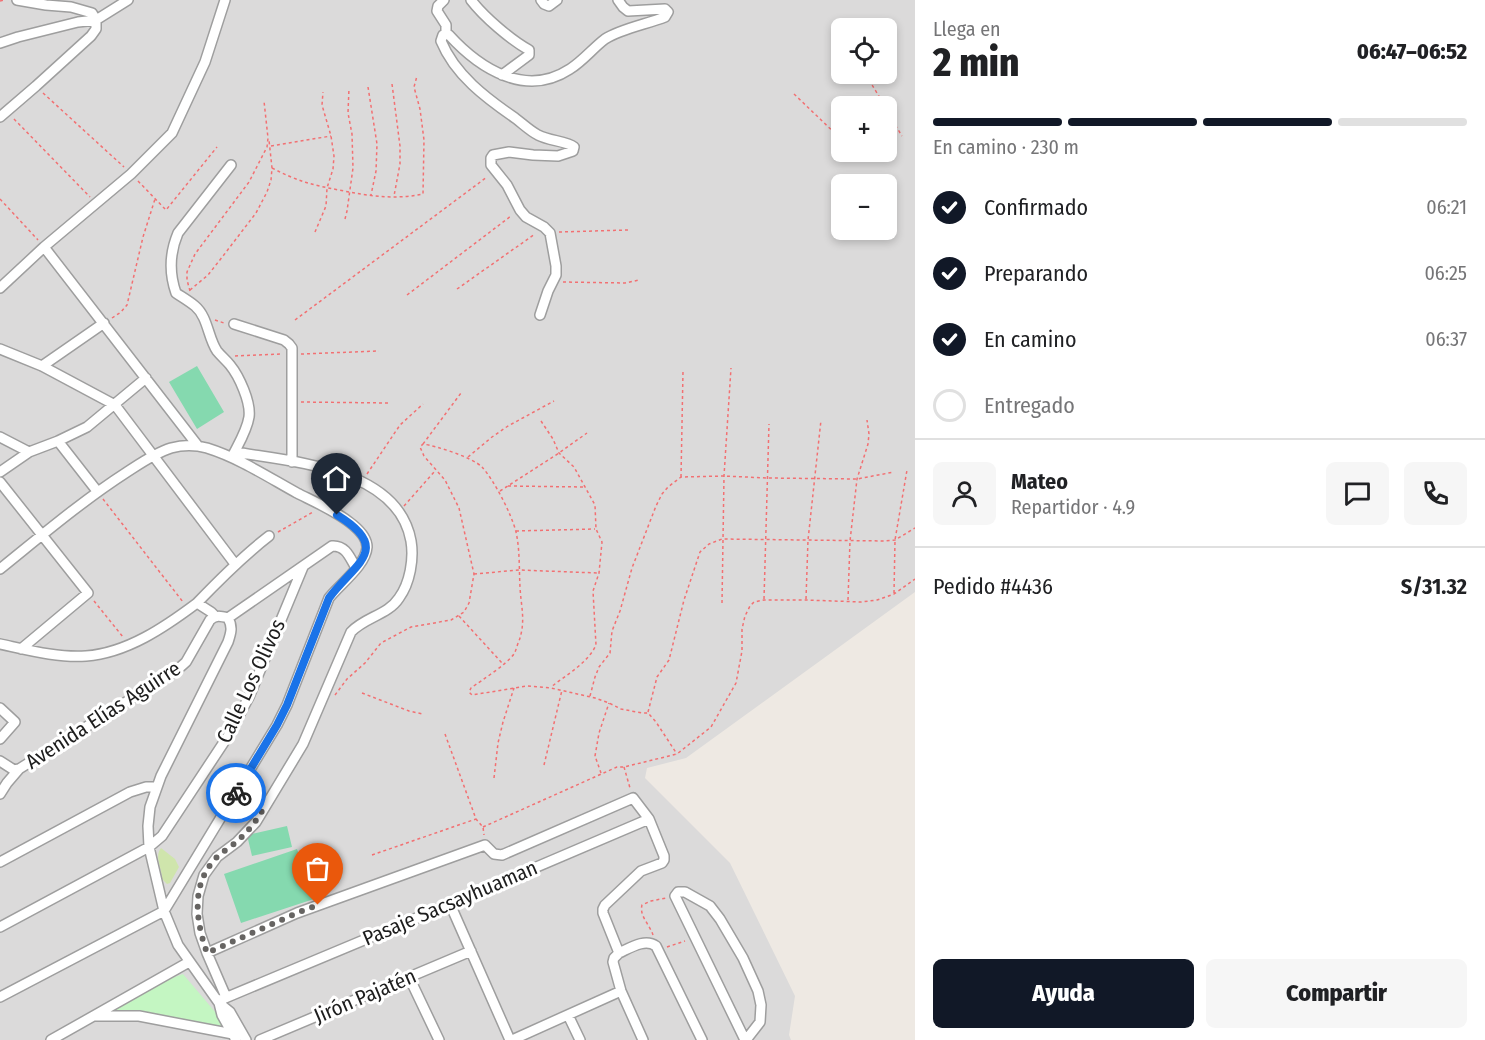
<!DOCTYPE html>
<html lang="es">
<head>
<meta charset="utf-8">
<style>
  :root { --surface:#fff; --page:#f6f6f6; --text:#202124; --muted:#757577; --line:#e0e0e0; --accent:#111827 }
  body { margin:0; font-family:"Fira Sans Condensed",sans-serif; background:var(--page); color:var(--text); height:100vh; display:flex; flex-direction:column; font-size:22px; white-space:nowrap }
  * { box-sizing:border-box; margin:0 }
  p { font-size:20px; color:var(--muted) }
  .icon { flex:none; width:33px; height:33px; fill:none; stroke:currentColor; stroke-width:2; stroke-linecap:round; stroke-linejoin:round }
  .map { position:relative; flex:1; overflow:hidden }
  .panel { display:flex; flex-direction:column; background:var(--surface); width:570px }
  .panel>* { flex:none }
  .tools { position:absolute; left:831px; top:18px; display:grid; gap:12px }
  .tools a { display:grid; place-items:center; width:66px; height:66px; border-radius:9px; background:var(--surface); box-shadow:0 3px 9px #0003; font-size:30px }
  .pin { position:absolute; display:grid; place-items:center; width:51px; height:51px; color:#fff; margin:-62px -26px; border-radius:50% 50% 50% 0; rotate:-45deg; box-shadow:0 0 6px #0007 }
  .pin .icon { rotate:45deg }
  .courier { position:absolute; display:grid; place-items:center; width:60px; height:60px; margin:-30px; border:4px solid #1a73e8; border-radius:50%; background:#fff; color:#222; box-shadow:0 2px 8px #0007 }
  .head em { font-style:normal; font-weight:800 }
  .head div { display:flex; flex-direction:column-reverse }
  .head { display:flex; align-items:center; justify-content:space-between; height:102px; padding:0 18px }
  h1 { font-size:39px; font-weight:800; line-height:45px }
  .bar { display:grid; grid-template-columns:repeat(4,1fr); gap:9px 6px; align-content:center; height:72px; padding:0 18px }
  .bar i { height:8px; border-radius:4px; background:var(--line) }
  .bar .selected { background:var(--accent) }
  .bar p { grid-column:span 4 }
  .line { display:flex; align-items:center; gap:15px; padding:0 18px; border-top:2px solid var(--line) }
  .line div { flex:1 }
  .round { display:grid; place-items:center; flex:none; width:63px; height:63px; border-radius:9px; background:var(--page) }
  ol { padding:0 18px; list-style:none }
  li { display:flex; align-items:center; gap:18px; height:66px }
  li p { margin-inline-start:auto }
  li .icon { padding:6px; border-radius:50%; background:var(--accent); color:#fff; stroke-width:4 }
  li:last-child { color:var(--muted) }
  li i { width:33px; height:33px; border:3px solid var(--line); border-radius:50% }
  .primary-button { display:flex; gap:12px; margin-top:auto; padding:12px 18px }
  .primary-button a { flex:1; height:69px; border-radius:9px; background:var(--accent); color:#fff; font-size:24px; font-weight:800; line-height:69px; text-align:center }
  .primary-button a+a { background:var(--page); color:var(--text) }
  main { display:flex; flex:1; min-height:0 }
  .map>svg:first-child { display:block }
  .residential { fill:#dbdada; fill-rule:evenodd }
  .grass { fill:#cfe5ac }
  .park { fill:#c4f6c2 }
  .pitch { fill:#85d9af }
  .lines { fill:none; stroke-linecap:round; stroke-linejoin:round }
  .minor-casing { stroke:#9e9e9e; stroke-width:12 }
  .path { stroke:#f27072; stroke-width:1.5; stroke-dasharray:3 3; stroke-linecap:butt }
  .minor { stroke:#fff; stroke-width:9 }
  .done { stroke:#666462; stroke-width:6; stroke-dasharray:0 10.8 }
  .route { stroke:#1a73e8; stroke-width:8 }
  .labels { text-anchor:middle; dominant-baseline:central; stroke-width:6; stroke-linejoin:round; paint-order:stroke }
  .street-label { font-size:21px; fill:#1d1d1d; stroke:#fff }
</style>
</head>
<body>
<main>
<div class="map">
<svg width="915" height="1040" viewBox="0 0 915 1040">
  <rect width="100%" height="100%" fill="#eee9e3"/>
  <path class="residential" d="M0,0h915v592l-229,166 -39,10 -2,10 85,85 65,133 -6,39 2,5h-791zM842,28h44v46h-44zM842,106h44v46h-44zM842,184h44v46h-44z"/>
  <path class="grass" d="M161,848l14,11 4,8 -9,16 -3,1 -5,-5c0,-11 -8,-22 -1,-31z"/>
  <path class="park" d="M183,974l39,46 3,6 -1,3 -85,-17 -26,-1 45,-28z"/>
  <path class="pitch" d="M197,366l27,46 -27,17 -28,-47z
    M287,826l5,21 -40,9 -5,-21z
    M297,849l17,50 -73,24 -17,-49z"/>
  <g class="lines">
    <g class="minor-casing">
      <path id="minor" d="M17,0l29,5 25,2 21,6 4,7
        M444,0l-6,6 -1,5 9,14v9
        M471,0c13,17 40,40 58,50v5l-27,20
        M541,0l3,4 5,2 8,-6
        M0,43l18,-6 60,-15 18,-2
        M0,117l36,-31 55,-50 5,-7v-9l32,-20
        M231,165l-53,68c-8,19 -9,40 -2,60 6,4 13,8 19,13 13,11 13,32 22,45 4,5 9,9 13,14 9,11 21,37 19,52 -2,13 -10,26 -16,38
        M44,247l154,199
        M0,288l44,-41 87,-73 41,-41 33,-71 20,-62
        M540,315l8,-24 8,-16v-9l-6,-33 -6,-6 -18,-10 -6,-7 -13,-25 -16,-20v-7l2,-3 16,-3 24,3 25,1 15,-5 1,-4c-7,-6 -25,-6 -36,-12 -8,-4 -15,-11 -23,-17 -29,-20 -60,-43 -74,-77l2,-6 3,-1 3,1c31,34 77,63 121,34 13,-8 23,-21 35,-30 15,-10 42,-15 60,-22l3,-5 -3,-3 -37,2 -5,-4 -5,-7
        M234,324l50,16 5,4 3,4v114
        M0,349l42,17 73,39 120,159
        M42,366l62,-43
        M0,437l29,15
        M58,441l39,50
        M0,472l29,-20 29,-11 29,-14 59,-49
        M0,482l88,111 -67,56
        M0,569c41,-33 82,-68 127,-97 14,-9 28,-19 44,-24 11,-3 25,-3 36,0 32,10 61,29 90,45 18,9 41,19 56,32 6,5 14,13 14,22 -1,18 -27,37 -38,51l-42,107 -10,20 -113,186 -164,86
        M197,603c23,-24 46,-47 72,-67
        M228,618c5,9 3,15 0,24l-67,134 -11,31 -2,19 1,21 15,64 14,34 41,58 11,9 16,28
        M228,618l104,-72c14,-1 18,12 24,22
        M0,644c28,6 58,14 86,12 41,-3 79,-29 111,-53l14,9 4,4
        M0,708l15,14 -15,17
        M0,761l14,9 5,-1
        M236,793l26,18
        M0,794l7,-11 12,-14 158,-99 9,-8 24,-42c6,-5 10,-4 18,-2
        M0,862l130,-70 16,-5h11
        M450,904l60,136
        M0,927l149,-80 13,-11 66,-100 21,-39 54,-130
        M207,953l90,-40 188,-68 9,9 8,1 131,-57 16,21 15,37v4l-2,3 -21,8 -36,34 -2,4v4l16,40 -5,5 -1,4 8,29 22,49
        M619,953c11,-5 26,-15 37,-7l46,94
        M409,977l30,63
        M226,997l-19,-44 -7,-20 -3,-19 1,-18 6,-21 13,-18 20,-15 19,-20 47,-78 48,-112c14,-15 37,-17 48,-34 11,-15 15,-39 12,-57 -13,-73 -118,-79 -176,-89
        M218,1001l232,-97 199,-85
        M219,1003l3,12 14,25
        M568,1015l12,25
        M95,1016h44l94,18 8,-3
        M51,1040l138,-78
        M260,1040l211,-89
        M512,1040l109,-49
        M745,1040l-70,-144 3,-4h7l25,14 10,13 23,39 15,33 3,14 -1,17 -14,18"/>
    </g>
    <path class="path" d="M0,1l4,-1
      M869,74v6l16,26
      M392,84l8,62v18l-6,32
      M368,87l9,57 -1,27 -5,24
      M43,93l81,74
      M794,94l48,46
      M886,110l16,26
      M14,119l76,78
      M271,146l60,-10
      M856,152l4,2
      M272,168c25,13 40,17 67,22 29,6 55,10 84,4l1,-54 -4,-31 -6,-22 3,-11
      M138,181l28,29 51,-63
      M0,199l38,41
      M345,219l2,-8 6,-43 -1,-34 -4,-21 1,-25
      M315,232l11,-26 1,-18 6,-19 1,-13 -3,-20 -9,-31 1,-13
      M559,232l69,-2
      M563,282l62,1 14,-3
      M457,289l78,-55
      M190,290l18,-15 15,-19 33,-43 11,-21 4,-12 1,-12 -3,-28
      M190,291l-3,-11v-8l8,-18 54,-72 18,-35 1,-9 -4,-37
      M407,295l104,-79
      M112,318l9,-6 6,-7 16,-68 12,-38
      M215,320l9,3
      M295,320l192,-143
      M301,354l78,-3
      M235,356l46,-2
      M301,402l88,1
      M541,421l12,18 6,14 15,14 21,38 1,24 6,13 -3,31 -6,18 3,54c-8,18 -30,30 -45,42
      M423,444l38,-51
      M468,457l24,-20 16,-11 46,-25
      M367,474l33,-49 23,-21
      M681,477l2,-106
      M508,486l76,1
      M500,491l59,-38 28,-20
      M103,499l80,103
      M404,506l31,-35
      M516,531l79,-2
      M278,532l35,-20
      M474,574l45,-4 79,3
      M894,593l1,-53 12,-70
      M764,599l5,-175
      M806,599l2,-59 13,-120
      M848,600l2,-59 7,-62 11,-35 1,-10 -2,-14
      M94,601l29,36
      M722,603l2,-127 7,-108
      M459,616l43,47
      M362,693l47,18 14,3
      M335,695l12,-16 18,-16 16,-20 30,-16 40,-7 13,-8 5,-9 5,-29 -15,-66 -14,-28 -21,-24 -4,-9 3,-3c13,2 49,13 59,23 12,13 30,48 34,65 4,18 3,37 4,55 1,20 6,34 -1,54 -2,4 -3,10 -5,13 -8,11 -32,26 -43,34l-2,4 3,3 55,-9 24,2 44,10 14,5 12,6 21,4h6l8,9 21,32
      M590,696l5,-19 4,-10 11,-14 2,-22 8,-20 12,-43 24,-62 6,-12 6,-7 13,-10 43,-1 43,2 90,1 37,-7
      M648,712l9,-35 12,-17 15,-60 16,-48 9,-8 13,-5 163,2 10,-1 20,-12
      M445,734l31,85 7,8 1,8
      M544,765l18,-75
      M624,767l6,21
      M601,773l-6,-17 4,-23 10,-30
      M494,778l4,-35 5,-21 11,-34
      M483,827l134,-60h7l53,-13 34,-27 25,-44 6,-32v-22l3,-13 5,-10 4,-4 10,-2h42l55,2 16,-2 17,-6 21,-15
      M372,855l104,-36
      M653,935c-3,-10 -14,-19 -11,-30l9,-4 15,-3
      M667,947l18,-6"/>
    <use href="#minor" class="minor"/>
  </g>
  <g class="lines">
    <path class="done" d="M236,793l26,18c-7,12 -16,23 -27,32 -6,5 -13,9 -18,14 -27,27 -21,64 -10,96l90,-40 21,-8"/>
    <path class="route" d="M236,793l41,-68 10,-20 42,-107c26,-35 64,-49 8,-83"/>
  </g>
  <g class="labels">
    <g class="street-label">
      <text transform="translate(251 681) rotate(-65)">Calle Los Olivos</text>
      <text transform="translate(103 715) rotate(-33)">Avenida Elías Aguirre</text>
      <text transform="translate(450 903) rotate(-23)">Pasaje Sacsayhuaman</text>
      <text transform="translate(365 996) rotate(-23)">Jirón Pajatén</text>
    </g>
  </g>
</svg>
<div class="tools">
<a><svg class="icon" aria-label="locate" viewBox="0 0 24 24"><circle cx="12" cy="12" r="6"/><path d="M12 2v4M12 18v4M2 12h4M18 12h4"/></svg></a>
<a>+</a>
<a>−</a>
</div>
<div class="pin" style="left:318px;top:905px;background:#ea580c"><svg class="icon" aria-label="bag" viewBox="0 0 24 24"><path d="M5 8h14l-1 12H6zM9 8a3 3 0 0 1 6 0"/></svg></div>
<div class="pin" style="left:337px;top:515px;background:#1f2937"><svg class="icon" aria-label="home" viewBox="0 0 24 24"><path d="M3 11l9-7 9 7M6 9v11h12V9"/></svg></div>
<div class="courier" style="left:236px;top:793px"><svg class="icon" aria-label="bike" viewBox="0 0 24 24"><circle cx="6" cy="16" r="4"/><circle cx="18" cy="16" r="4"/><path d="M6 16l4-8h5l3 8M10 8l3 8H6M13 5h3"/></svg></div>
</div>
<section class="panel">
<div class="head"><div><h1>2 min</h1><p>Llega en</p></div><em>06:47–06:52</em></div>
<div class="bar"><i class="selected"></i><i class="selected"></i><i class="selected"></i><i></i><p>En camino · 230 m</p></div>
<ol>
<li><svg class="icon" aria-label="check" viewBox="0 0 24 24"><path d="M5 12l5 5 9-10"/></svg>Confirmado<p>06:21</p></li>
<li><svg class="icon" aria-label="check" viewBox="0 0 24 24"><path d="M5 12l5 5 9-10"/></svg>Preparando<p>06:25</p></li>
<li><svg class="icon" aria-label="check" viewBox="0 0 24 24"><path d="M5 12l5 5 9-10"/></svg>En camino<p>06:37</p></li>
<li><i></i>Entregado</li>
</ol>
<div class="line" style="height:108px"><a class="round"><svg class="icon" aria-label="person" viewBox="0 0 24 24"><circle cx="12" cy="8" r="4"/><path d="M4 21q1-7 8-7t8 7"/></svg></a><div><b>Mateo</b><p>Repartidor · 4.9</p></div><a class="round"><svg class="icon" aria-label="chat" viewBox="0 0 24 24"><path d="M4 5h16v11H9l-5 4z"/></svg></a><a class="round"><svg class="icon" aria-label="phone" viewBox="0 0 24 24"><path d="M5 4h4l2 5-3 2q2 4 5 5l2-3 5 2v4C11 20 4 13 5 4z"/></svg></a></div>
<div class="line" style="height:78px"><div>Pedido #4436</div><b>S/31.32</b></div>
<div class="primary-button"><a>Ayuda</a><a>Compartir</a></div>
</section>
</main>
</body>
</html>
